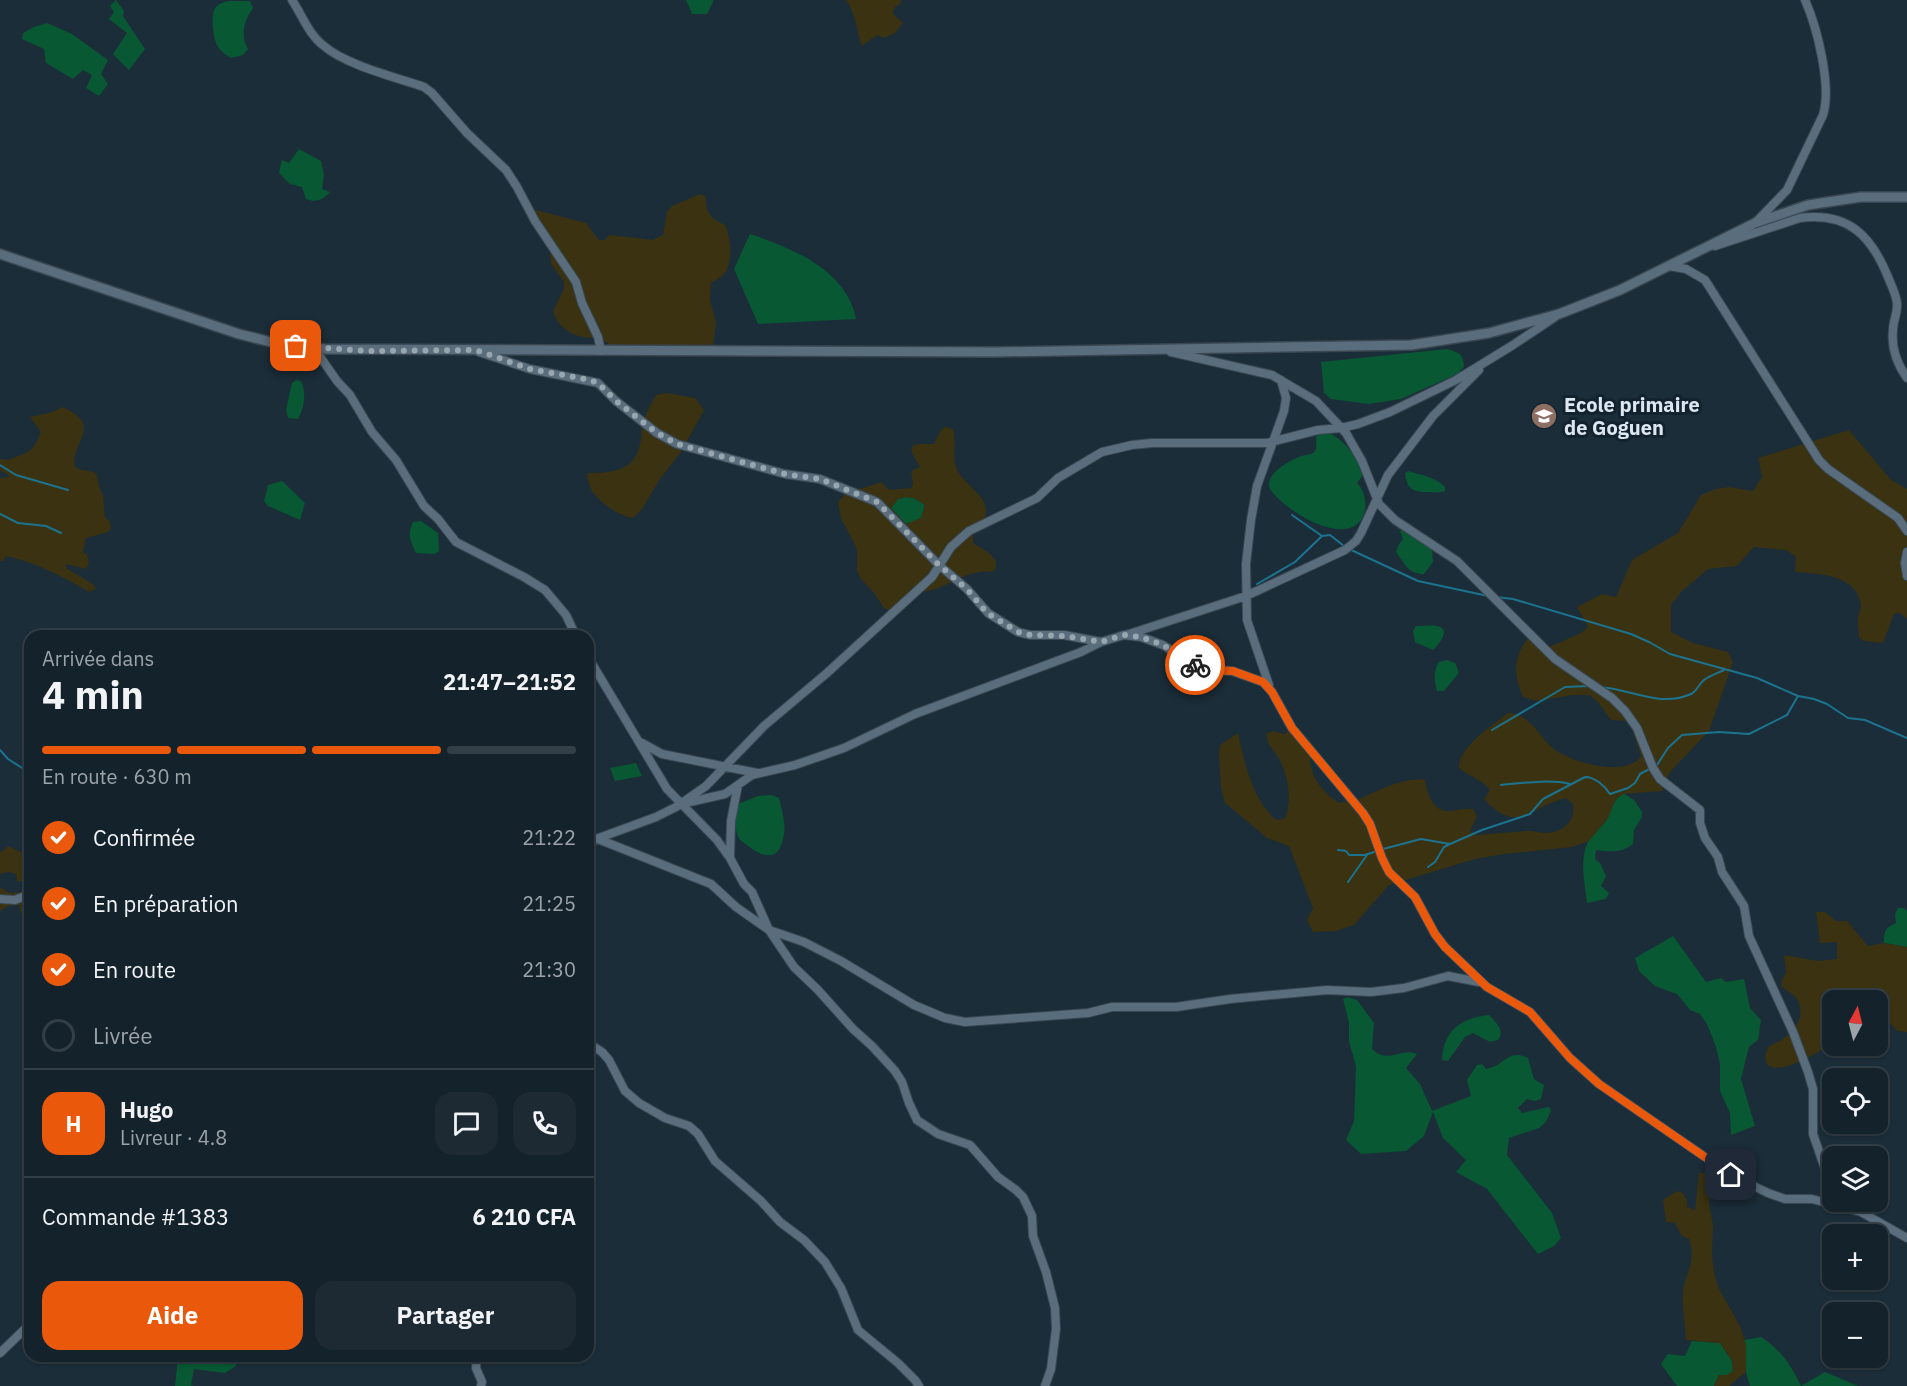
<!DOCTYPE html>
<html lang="fr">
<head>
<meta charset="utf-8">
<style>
  :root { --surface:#14222b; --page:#1d2a33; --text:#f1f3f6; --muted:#9da4a9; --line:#333f47; --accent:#ea580c }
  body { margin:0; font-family:"IBM Plex Sans",sans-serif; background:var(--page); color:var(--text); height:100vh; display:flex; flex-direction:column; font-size:22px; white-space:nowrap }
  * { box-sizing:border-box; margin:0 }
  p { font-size:20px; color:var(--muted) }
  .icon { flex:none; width:33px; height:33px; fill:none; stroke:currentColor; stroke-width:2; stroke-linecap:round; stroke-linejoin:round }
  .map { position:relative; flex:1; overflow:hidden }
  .side { position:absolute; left:24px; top:630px; width:570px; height:732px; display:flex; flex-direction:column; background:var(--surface); border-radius:18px; box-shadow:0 2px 4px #0004,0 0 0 2px var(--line) }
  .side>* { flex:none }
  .needle { width:39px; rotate:7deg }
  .fabs { position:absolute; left:1822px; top:990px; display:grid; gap:12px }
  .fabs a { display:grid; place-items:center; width:66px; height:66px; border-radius:12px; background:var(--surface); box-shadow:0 2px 4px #0004,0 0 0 2px var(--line); font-size:30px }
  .pin { position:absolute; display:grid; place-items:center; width:51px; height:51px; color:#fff; margin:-26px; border-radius:12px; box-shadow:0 3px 9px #0006 }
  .courier { position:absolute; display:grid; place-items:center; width:60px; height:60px; margin:-30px; border:4px solid #ea580c; border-radius:50%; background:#fff; color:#222; box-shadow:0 2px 8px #0007 }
  .summary em { font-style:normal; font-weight:700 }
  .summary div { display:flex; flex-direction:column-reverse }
  .summary { display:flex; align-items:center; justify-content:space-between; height:102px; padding:0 18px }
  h1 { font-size:39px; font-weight:700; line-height:45px }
  .bar { display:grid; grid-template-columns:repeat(4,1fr); gap:9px 6px; align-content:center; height:72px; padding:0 18px }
  .bar i { height:8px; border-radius:4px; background:var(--line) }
  .bar .selected { background:var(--accent) }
  .bar p { grid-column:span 4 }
  .line { display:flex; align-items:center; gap:15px; padding:0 18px; border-top:2px solid var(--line) }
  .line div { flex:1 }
  .round { display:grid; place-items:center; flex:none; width:63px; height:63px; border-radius:18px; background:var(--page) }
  ol { padding:0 18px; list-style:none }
  li { display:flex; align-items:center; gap:18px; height:66px }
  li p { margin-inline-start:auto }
  li .icon { padding:6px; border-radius:50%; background:var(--accent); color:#fff; stroke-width:4 }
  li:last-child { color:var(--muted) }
  li i { width:33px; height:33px; border:3px solid var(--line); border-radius:50% }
  .cta { display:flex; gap:12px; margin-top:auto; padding:12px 18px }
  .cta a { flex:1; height:69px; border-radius:18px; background:var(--accent); color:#fff; font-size:24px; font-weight:700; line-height:69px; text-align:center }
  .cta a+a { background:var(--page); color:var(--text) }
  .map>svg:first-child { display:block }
  .green { fill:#075833 }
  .sand { fill:#3a3211; fill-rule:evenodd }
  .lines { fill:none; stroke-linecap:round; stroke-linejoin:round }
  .stream { stroke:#1c738f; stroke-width:2 }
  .minor-casing { stroke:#394752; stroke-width:10 }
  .tertiary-casing { stroke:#394752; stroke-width:12 }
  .minor { stroke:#5a6d7c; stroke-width:8 }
  .tertiary { stroke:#5a6d7c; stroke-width:9 }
  .done { stroke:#98a6b0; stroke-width:6; stroke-dasharray:0 10.8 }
  .route { stroke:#ea580c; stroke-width:8 }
  .labels { text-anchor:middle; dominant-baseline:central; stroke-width:6; stroke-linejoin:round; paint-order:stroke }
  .poi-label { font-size:20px; font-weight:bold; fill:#dce7f0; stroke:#12232f; text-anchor:start }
</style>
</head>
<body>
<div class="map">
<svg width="1907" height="1386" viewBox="0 0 1907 1386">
  <rect width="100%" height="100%" fill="#1b2d39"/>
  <path class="green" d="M116,0l8,11 -1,5 22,33 -16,21 -16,-16 14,-21 -18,-14 5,-7 -4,-6z
    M686,0h28l-7,14h-15z
    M229,1h21l3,7c-9,12 -13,28 -5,41l-5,6 -12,3c-5,-3 -11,-7 -14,-13 -4,-8 -7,-31 -1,-38 4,-4 8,-5 13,-6z
    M47,23l25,11 36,26 -7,14 7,10 -9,12 -13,-8 6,-13 -9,-5 -10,9 -27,-16 -2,-14 -22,-10 1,-6 11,-6z
    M299,149l22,12 3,14 -2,14 8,3c-7,8 -14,11 -24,7l-4,-12 -12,-3 -11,-11 3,-13 7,3z
    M750,234c42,14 97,36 106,85l-98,5 -24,-55z
    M1447,349c11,3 17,5 17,18l-7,7 -56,25 -32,5 -38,-5 -7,-6 -3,-31z
    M296,380l5,1c6,12 3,27 -3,38l-10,-1 -2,-8 6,-27z
    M1328,432c16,8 30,25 36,42l-7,9c14,14 11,44 -12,46 -23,3 -59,-20 -73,-37 -12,-15 15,-30 27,-35 4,-2 10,-2 14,-4 5,-3 3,-12 3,-17z
    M1409,471c13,5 25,5 36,16v4c-6,2 -10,1 -16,1 -16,0 -22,-2 -24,-19z
    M282,481l23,22 -5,17 -32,-14 -4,-5 4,-16z
    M906,497l8,1 11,7 -4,13 -14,7 -16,-17 7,-9z
    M421,521l17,12 1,18 -4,3 -19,-1c-6,-13 -9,-18 -3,-31z
    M1404,529l28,20 1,13 -9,12c-16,0 -19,-10 -28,-22l2,-6 5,-7 -3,-8z
    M1416,626c6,0 14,-1 21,0 15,3 2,18 -4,24l-18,-8 -2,-11z
    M1447,660l8,3 3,7v4l-14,17h-7c-3,-11 -4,-19 2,-29z
    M636,763l6,13 -27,5 -5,-13z
    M1623,793l11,7 8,12v5l-8,13 -1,14c-11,9 -23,8 -37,6l-1,9 5,4 6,13 -5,10 8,7 -3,6 -19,4c-2,-19 -8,-43 1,-61 4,-8 13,-14 18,-21 7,-12 5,-19 17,-28z
    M771,795l8,3c3,13 8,28 4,41 -5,24 -22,17 -35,7 -1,-1 -7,-5 -8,-6 -7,-10 -4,-25 -2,-36l20,-8z
    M1898,908h6l3,3v36l-23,-4c0,-12 1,-15 12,-20l-1,-9z
    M1673,936l33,46 15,-4 5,4 18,-3 6,29 11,12 -3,20 -9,7 -8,32 14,47 -24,9 -1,-22 -10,-22v-27l-4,-17 -9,-23 -7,-10 -10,-4 -13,-16 -22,-8 -16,-15 -4,-13z
    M1347,997l10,3 17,23 -2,26c17,16 28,-2 45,5l-11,14 14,16 12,27 39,-15 -4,-16 10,-15 5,-1 4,5c18,-2 21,-21 42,-11l6,21 10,6 -3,14 -6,2 -8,-2 -9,9 4,5 27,-6 2,4 -6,12 -6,5 -30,10 -2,17 45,58 9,25 -7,8 -16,8 -51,-65 -31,-17 10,-12 -23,-22 -10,-26 -9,24 -18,15 -45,3 -15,-14 8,-19 2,-54 -7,-26v-18l-6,-24z
    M1489,1015c8,8 16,16 9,25l-8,2 -17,-9 -8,4 -17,24 -6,-1c1,-30 20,-42 47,-45z
    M1761,1337c19,12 31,29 40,49l24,-14 33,14h-108l-4,-14 -2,-32z
    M1692,1341l28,2 12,18 1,10 -6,4h-8l-5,11h-37l-16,-22 7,-10 17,2z
    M178,1357l58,4v5l-11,7 -31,-4 -3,16 2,1h-18z"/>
  <path class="sand" d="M846,0h55v3l-7,5 -1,6 10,9 -8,10 -11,5 -7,-3 -15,11c-6,-15 -6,-33 -16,-46z
    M700,194l6,3c0,16 4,21 19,28 6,13 9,37 -1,49 -3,4 -9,6 -13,9l-1,17 6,22 -3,25 -102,-2 -13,-8c-20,3 -39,-6 -45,-26l11,-22v-7l-13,-18 -2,-21 -21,-35 58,15 13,17h6l4,-5 44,5 10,-5 4,-24 5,-5z
    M667,393l28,5 9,12 -23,42 -21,27 -18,30 -9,9c-14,-2 -33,-15 -41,-27 -2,-4 -4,-10 -5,-15l1,-3c23,0 47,-2 52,-29 2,-6 1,-13 2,-19 3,-10 9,-21 14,-30z
    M62,407c44,18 7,36 13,60 7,5 15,2 22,7l2,13 4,8 2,22 5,5 1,6 -3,4 -22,6 -3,14 4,3 2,8 -3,6 -20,-5v4l27,16 3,5 -7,3c-27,-16 -52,-29 -83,-36l-3,5h-3v-83l9,-1 -1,-2 -8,-5v-11l9,1c7,-4 14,-5 20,-9 6,-4 9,-13 12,-19l-11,-15 23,-5z
    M945,427l8,2c4,12 -1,26 3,38 5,17 39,31 28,52 -2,4 -8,7 -11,10v14l16,10 7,8v7l-3,4c-29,-5 -50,22 -78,20l-22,20 -9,-4 -10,-15 -14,-15 -3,-7v-22l-16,-31 -3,-16 7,-8 36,-12 8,8 22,-2 2,-4 -2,-13 9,-4 -8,-14 -1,-6 6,-3h17l7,-14zM906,497l8,1 11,7 -4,13 -15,6 -15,-16 7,-9z
    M1849,430l42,50 16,9v130l-7,-6 -6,1 -11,29 -19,-2 -5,-4c0,-6 -2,-12 -1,-18 0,-5 3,-9 3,-14 -5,-31 -41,-31 -66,-33l1,-15 -10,-7 -32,-3 -17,19 -29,3 -26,22 -11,14v27l22,11 35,9 5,10 -24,69 -39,41 -8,19 -39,3 -8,6 -7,18 -19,23 -17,6 -68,7 -29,5 -86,26 -35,40 -18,6 -23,1 -6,-12 6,-12 -24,-62 -22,-8 -42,-35 -4,-15 -2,-35 1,-8 18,-12c7,32 14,65 38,87l8,-1c9,-15 4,-45 -5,-60 -7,-13 -9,-8 -13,-25l6,-3 13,3 7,-6 18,21c-2,24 9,41 29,54 8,-2 16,-2 23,-5 19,-9 42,-21 63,-18 2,13 8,32 24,31 8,0 15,-3 24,-2l4,7 -7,15 7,4c16,-1 32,-3 49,-4 6,-1 12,2 19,2 17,0 31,-11 28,-29l-7,-6c-37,9 -48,38 -82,1l6,-9c-7,-10 -22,-14 -31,-22 -1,-21 33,-42 49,-55 22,0 31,24 46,36 18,14 73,29 87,7l-9,-27 -5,-8 -16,-1 -13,-18 -9,-7h-16l-36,6 -14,-4c-10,-23 -10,-41 7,-61l15,13 36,-16 7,-6 -11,-20 25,-13 14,3 16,-37 46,-27 23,-38 15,-6 13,-2 24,4 9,-14 -4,-19z
    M8,846l15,7 7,-7v25l-7,3 -1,8 -5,-1 -1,-7 -7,-2 -9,2v-21z
    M0,887l9,6 21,-2v35l-6,-2 -5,-19 -11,1 -8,5z
    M1816,912h9l11,9h11l21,25 16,-3 23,4v85l-10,-1 -19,-21v-10h-45v44c-13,6 -54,34 -66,20 -4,-6 -1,-13 2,-18 17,-6 37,-22 30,-43 -2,-7 -12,-12 -17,-16l-1,-6 5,-8 -2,-18 34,6 19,-2v-17l-17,1z
    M1699,1173h11l-1,30 4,22 -1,29 2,19 5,16 21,37 6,19v27l-16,13 1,1h-17l5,-11h8l6,-4 -1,-10 -12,-18 -34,-3c-1,-15 -4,-31 -3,-47 2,-23 14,-27 6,-54l-8,-4 -6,-12 -9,-1 -3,-22 14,-9 6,2 4,8v6l8,3z"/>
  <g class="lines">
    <path class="stream" d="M0,465l16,10 52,15
      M0,514l18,9 28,3 15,7
      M1292,515l30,21
      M1349,549l69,32 70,15
      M1257,584l38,-22 27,-26 8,-1 14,11
      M1496,597l17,2 118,35 18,8 21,12 87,24 41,18 16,3 13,5 21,14 17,2 42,18
      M1600,687c31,2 60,21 91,7 6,-3 8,-10 13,-14 5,-4 14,-7 20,-10
      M1492,730l73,-43 24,-1
      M0,750l8,9 22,14
      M1501,785c21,-2 49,-6 69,-1
      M1383,849l38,-10 29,5
      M1338,850l8,1 3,4h16l12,-4
      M1428,867l7,-5 9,-15 6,-3 32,-14 48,-16 13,-15 42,-22c10,0 20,9 25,17l18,-6 7,-5 5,-9 17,-9 11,-17 14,-13 37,-3 30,2 38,-19 11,-19
      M1348,882l19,-27"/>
    <g class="minor-casing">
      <path id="minor" d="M292,0c10,15 17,35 32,46 22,19 71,31 100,41l8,6 35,40 39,37 11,17 18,34 41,61 6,21 16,34 3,14
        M1755,223l32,-33 36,-75c9,-29 -6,-88 -18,-115
        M1715,246l85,-28c48,-6 71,17 88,59 3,8 8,17 9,26 1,9 -4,18 -4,27 -2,18 4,34 14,48
        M1669,266l17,3 19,11 114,180 9,9 70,49 9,13
        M314,348l23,33 13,14 22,37 24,28 28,46 14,13 18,23 68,35 21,13 21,25 10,21
        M479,352l51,17 68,14 18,18 41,32 20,11 108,30 35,5 57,23 62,63 28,24 21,24 30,19 12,3h34l37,7 23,-7 17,2 22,8 28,18 16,7 25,1 31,11 9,10 20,36 71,85 7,11 12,34 7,14 26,25 20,37 10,13 42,40 43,25 40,46 29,26 132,91 37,18 17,6h27l49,13 46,26
        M1171,352l101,23 44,26 30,32 16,28 17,43 16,16 62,41 98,98 57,39 13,13 12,17 16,40 7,11 40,31v13l5,15 13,19 4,15 22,34 5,30 44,96 15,40 5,17v45l20,58
        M1907,552l-2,11 2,13
        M1126,635l120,-39 99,-46 11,-9 5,-8 27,-58 45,-59 46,-46
        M588,657l79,132 50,51 13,18 14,26 8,8 17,38 25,37 24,23 35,39 19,17 23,25 7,11 7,21 8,17 21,14 32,11 28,32 18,13 7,7 9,19 1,20 13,36 9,36 1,21 -5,40 -6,17
        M1269,685l-22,-65 -1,-56 5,-44 6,-34 27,-75 2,-13 -5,-18
        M642,743l20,11 95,19
        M685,803l40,-9 27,-19 43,-10 49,-17 71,-34 166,-62 20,-10
        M598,839l113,45 25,23 33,23 35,12 37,19 73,44 31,13 20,4 123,-9 24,-6h64l54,-8 97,-9 44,2 33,-4 44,-12 31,6
        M588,842l68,-25 20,-10 30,-21 58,-60 63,-53 105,-96 19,-30 18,-16 68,-33 21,-20 44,-26 30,-7 20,-2h115l51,-13 23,-2 17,-4 32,-12 66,-32 57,-35 42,-28
        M730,857l1,-36 7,-36
        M0,899l15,1 15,-6
        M588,1043l14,9 7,8 16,31 14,12 26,15 24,8 9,8 17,27 46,40 19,21 24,18 21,22 16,26 17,42 40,33 17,17 4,6
        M0,1353l30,-29
        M477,1356l-1,12 6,14 -1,4"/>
    </g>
    <g class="tertiary-casing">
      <path id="tertiary" d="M0,254l239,80 40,10 46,5 670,3 416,-7 78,-12 70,-19 61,-24 135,-67 53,-18 53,-8h46"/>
    </g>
    <use href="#minor" class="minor"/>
    <use href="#tertiary" class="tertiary"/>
  </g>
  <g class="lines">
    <path class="done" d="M296,346l73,5 107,-1 54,19 60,11 8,3 18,18 41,32 20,11 108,30 35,5 57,23 62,63 28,24 20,24 31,19 12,3 34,1 37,6 23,-7 17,2 22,8 32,20"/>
    <path class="route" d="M1195,665l13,5 25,1 30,11 9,10 20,36 71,85 7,11 12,34 7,14 26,25 20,37 10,13 42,40 43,25 40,46 29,26 132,91"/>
  </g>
  <defs>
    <g id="school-disc" transform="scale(1.35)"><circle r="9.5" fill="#8d6e63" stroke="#12232f"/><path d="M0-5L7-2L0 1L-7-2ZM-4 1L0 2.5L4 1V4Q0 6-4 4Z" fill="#fff"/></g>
  </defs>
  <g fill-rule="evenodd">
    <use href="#school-disc" x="1544" y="416"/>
  </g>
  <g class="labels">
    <g class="poi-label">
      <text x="1564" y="404">Ecole primaire<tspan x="1564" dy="23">de Goguen</tspan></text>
    </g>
  </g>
</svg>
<div class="fabs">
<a><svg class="needle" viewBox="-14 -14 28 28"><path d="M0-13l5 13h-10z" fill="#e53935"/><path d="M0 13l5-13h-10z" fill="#9da4a9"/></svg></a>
<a><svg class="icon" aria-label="locate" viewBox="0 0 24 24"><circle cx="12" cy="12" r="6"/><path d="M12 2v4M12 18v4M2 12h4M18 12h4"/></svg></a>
<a><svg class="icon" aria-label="layers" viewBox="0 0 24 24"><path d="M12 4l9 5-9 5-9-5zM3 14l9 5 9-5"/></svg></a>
<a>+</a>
<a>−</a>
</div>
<div class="pin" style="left:296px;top:346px;background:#ea580c"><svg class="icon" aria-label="bag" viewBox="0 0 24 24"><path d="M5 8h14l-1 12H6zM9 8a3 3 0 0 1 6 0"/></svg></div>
<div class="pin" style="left:1731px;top:1175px;background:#1f2937"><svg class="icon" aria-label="home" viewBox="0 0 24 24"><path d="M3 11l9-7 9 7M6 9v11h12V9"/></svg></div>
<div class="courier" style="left:1195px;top:665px"><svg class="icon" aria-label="bike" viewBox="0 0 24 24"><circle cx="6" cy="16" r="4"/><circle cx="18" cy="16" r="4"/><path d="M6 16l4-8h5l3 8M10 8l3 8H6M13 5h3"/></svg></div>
<section class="side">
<div class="summary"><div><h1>4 min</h1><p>Arrivée dans</p></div><em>21:47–21:52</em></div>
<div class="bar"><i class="selected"></i><i class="selected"></i><i class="selected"></i><i></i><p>En route · 630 m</p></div>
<ol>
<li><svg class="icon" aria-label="check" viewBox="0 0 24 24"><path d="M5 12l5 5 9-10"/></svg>Confirmée<p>21:22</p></li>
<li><svg class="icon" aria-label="check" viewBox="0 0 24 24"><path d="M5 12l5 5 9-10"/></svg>En préparation<p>21:25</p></li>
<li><svg class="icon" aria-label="check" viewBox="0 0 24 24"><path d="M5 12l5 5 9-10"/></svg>En route<p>21:30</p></li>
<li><i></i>Livrée</li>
</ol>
<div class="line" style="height:108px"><b class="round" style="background:var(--accent);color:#fff">H</b><div><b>Hugo</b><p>Livreur · 4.8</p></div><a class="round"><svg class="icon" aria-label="chat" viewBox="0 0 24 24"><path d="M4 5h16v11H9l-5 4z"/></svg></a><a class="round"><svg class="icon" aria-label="phone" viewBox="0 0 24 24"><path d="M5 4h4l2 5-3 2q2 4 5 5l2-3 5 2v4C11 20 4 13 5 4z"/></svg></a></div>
<div class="line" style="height:78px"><div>Commande #1383</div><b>6 210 CFA</b></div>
<div class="cta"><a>Aide</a><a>Partager</a></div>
</section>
</div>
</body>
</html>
